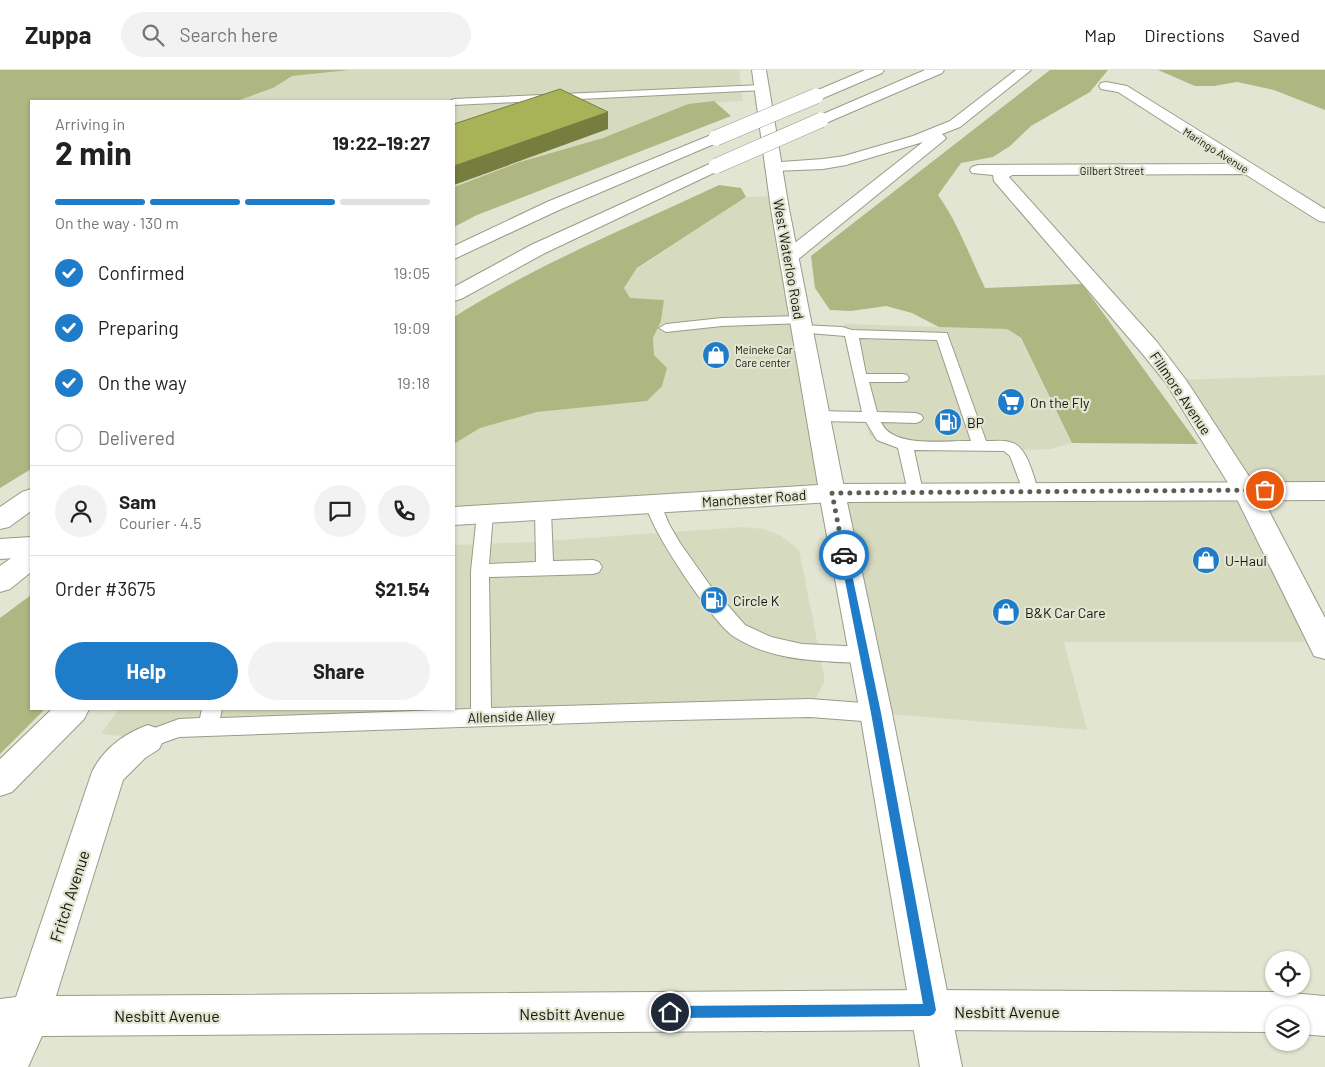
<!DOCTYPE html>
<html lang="en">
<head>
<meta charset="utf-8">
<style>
  :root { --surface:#fff; --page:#f2f2f2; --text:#222; --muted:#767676; --line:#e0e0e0; --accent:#1f7cc9 }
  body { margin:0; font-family:Barlow,sans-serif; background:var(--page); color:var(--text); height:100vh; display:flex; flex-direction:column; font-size:19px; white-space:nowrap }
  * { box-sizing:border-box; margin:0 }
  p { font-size:16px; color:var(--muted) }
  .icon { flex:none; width:28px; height:28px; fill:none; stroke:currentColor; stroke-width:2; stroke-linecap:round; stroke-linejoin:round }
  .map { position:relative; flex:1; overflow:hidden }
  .details { position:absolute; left:30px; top:30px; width:425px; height:610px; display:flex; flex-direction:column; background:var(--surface); border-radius:0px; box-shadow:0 1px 4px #0004 }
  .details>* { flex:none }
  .buttons { position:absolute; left:1265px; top:881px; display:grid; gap:10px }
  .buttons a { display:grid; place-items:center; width:45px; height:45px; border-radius:50%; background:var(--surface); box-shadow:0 1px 4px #0004; font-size:25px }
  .pin { position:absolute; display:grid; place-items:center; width:42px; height:42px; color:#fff; margin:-21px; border:2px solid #fff; border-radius:50%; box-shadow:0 1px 5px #0007 }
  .courier { position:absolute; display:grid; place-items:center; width:50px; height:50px; margin:-25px; border:4px solid #1f7cc9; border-radius:50%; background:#fff; color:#222; box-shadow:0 1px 6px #0007 }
  .summary em { font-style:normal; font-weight:700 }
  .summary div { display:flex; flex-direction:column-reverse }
  .summary { display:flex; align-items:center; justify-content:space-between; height:85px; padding:0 25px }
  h1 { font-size:32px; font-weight:700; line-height:38px }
  .bar { display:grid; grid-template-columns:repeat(4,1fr); gap:8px 5px; align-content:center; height:60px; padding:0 25px }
  .bar i { height:6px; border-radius:4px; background:var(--line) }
  .bar .current { background:var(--accent) }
  .bar p { grid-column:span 4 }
  .line { display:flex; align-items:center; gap:12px; padding:0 25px; border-top:1px solid var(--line) }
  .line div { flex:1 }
  .round { display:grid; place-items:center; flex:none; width:52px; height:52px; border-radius:26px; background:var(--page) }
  ol { padding:0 25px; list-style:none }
  li { display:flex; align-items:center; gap:15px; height:55px }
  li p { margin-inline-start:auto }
  li .icon { padding:5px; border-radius:50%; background:var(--accent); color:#fff; stroke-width:4 }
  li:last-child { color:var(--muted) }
  li i { width:28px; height:28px; border:2px solid var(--line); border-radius:50% }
  .action { display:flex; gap:10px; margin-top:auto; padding:10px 25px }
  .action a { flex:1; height:58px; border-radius:30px; background:var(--accent); color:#fff; font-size:20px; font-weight:700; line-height:58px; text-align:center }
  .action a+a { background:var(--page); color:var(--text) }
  header { display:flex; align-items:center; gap:30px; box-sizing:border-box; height:70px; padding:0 25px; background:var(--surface); border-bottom:1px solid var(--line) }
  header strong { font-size:24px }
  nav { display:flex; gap:28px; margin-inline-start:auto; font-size:18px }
  .search { width:350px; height:45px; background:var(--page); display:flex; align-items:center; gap:12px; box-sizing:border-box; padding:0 18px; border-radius:28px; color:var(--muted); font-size:19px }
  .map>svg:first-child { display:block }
  .built { fill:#d6dbc0 }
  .green { fill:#aeb682 }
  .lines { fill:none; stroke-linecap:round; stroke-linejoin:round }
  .service-casing { stroke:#999c8a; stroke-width:2 }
  .minor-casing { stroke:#999c8a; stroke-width:2 }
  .secondary-casing { stroke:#999c8a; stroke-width:2 }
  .primary-casing { stroke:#999c8a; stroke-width:2 }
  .motorway-casing { stroke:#999c8a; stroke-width:2 }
  .service { fill:#fff; fill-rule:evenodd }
  .minor { fill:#fff; fill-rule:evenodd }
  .secondary { fill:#fff; fill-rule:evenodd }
  .primary { fill:#fff; fill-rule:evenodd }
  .motorway { fill:#fff; fill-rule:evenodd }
  .motorway-bridge-casing { stroke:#999c8a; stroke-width:16; stroke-linecap:butt }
  .motorway-bridge { stroke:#fff; stroke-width:15 }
  .shaded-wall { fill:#767d3e }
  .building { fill:#a8b358; stroke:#767d3e }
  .route { fill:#1f7cc9 }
  .done { stroke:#5d5e53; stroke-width:5; stroke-dasharray:0 9 }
  .labels { text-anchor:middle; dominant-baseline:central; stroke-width:4.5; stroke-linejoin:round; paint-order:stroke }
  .far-street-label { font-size:11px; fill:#15160f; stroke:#e2e5d1 }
  .far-poi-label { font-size:11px; fill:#15160f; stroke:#e2e5d1; text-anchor:start }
  .street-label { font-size:14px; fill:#15160f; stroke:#e2e5d1 }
  .poi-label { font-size:14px; fill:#15160f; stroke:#e2e5d1; text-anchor:start }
  .near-street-label { font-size:16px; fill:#15160f; stroke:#e2e5d1 }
</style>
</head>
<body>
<header>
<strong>Zuppa</strong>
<div class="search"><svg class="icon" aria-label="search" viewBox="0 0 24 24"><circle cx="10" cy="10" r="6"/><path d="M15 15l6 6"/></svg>Search here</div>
<nav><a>Map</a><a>Directions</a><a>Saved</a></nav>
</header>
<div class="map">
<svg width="1325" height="997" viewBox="0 0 1325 997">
  <rect width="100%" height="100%" fill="#e2e5d1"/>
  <path class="built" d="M350,0h389l4,31 -55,3 -85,34 -82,24 -67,25v-86h-217l36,-13 19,-12z
    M778,126l54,297 412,-3 -69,-110 150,-5v116l-79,-1 77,152h-259l23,88 -211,-17 -44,-220 -378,23v-72l26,-16 57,-16 110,-11 7,-46 -1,-17 8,-17 3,-21 -34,-1 -6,-11 13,-19 109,-72z
    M844,254l163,5 13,9 52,105 -21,6 -66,2 -104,-7 -12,-9z
    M742,457l22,2 17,7 18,14 26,131 -15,27 -394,11 -268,20 -47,-5 18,-25h335v-164l78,-3z"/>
  <path class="green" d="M0,0h350l-58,6 -19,12 -36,13h-206v368l-31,19z
    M1050,0h58l-18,22 -59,34 -21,20 -17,11 -32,6 -23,32c20,28 32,62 47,93l97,-4 116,160 -126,-1 -51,-105 -14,-9 -68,-2 -27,-14 -26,-7 -35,5 -21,-1 -15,-22 -4,-32z
    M1158,0h167v40l-51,-20 -37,-8 -23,4h-19z
    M714,31l17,15 -254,99 -23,12v-40l66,-25 83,-24 85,-34z
    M719,115l22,3 5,9 -109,71 -13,20 6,10 34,2 -3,21 -8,17 1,17 13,13 -5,18 -15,15 -110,11 -57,16 -26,16v-127c81,-52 178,-91 265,-132z
    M31,525v114h14l-45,45v-136z"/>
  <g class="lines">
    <g class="service-casing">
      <path id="service" d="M762,15l4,3 -1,2 -311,15v-4h-4l4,-2z
        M800,246l5,1 2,3 -2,3 -83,3 -56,6 -7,-4 7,-4 56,-6z
        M802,255l40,2 10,3 95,3 39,108c8,0 17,-1 24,1 18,4 23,35 29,50l-2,4 -6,2 -6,-2 -15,-40 -6,-5 -90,-1 9,42 -2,4 -6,2 -6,-2 -11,-48 -21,-8 -11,-18 -48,-1 -5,-2 -2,-3 2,-3 5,-2 44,1 -17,-76 -48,-4 -2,-3 2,-3zM859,268l78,2 34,101c-25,-1 -79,8 -90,-19l35,1 5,-2 2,-3 -2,-3 -5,-2 -39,-1 -8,-30h33l5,-1 2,-3 -2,-3 -5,-1h-36z
        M653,428l6,2 10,24 11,19 29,41 36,41 26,12 31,7 63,3 7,2 3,6 -3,6 -7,2c-45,-2 -93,-1 -132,-27 -12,-8 -37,-43 -46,-56 -16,-25 -32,-48 -42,-76l2,-4z
        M543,435l6,2 2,4 2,50 40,-1 6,2 3,5 -3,5 -6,2 -104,3 2,131 319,-9 66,5 7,3 3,6 -3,6 -7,3 -66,-5 -176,4 -455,16 -31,11 -7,-3 -3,-6 3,-6 38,-14 21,-1 2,-9h20l-2,9 251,-9v-138l6,-57 2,-4 6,-2 6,2 2,4 -4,50 47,-2 -1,-51 2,-4z"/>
    </g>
    <g class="minor-casing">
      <path id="minor" d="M1106,12l21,4 198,123v13l-6,-1 -74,-47 -233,1 -3,2 148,165 29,38 72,110 67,128v41l-11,-3 -81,-165 -67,-108 -25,-31 -147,-171 -1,-6 -21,-2 -2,-3 2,-3 6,-2 252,-1 -112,-72 -17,-3 -2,-3 2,-3z
        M148,655l11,4 5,10 -5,10 -14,9 -22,22 -67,216 874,-6 349,2 46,4v40l-24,-2v-19h-27v17l-344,-2 -888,6 -14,31h-28v-68l16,-2 76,-225c11,-23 33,-39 56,-47z"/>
    </g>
    <g class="secondary-casing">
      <path id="secondary" d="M1325,412v18l-478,2 45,211 70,354h-42l-60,-354 -41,-220 4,-6 9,-3z"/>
    </g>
    <g class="primary-casing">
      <path id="primary" d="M752,0h14l23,139 56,284 -4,6 -9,3 -378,23v-18l364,-22 -47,-276z
        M31,467v20l-31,2v-20z"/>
    </g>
    <g class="motorway-casing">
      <path id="motorway" d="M865,0h19l-2,3 -61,26h-10l-2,-3 2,-3z
        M925,0h19l-2,3 -116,50h-10l-2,-3 2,-3z
        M1016,0h15l-71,57 -18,7 4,4 -3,3 -147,120 -7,2 -7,-2 -2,-4 2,-4 141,-111 -77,23 -23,4 -50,2 -6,-2 -2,-3 2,-3 56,-4 21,-3 69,-20 37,-15z
        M716,63l5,2 3,3 -3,3 -162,69 -105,49v-13l93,-44z
        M716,91l6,2 2,3 -2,3 -177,84 -84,46 -7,2v-14l77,-42z
        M31,419v22l-22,16 -9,2v-22l22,-15z
        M31,478v24l-21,17 -10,3v-26l21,-15z
        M52,639h37l-5,10 -72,73 -12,4v-37z"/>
    </g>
    <use href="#service" class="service"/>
    <use href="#minor" class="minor"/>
    <use href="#secondary" class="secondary"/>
    <use href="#primary" class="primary"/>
    <use href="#motorway" class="motorway"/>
    <g class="motorway-bridge-casing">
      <path id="motorway-bridge" d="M716,68l100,-42
        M716,96l105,-46"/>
    </g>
    <use href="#motorway-bridge" class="motorway-bridge"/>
  </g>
  <path class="shaded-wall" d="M608,42v17l-154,56v-19z"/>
  <path class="building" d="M560,19l48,23 -154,54v-42z"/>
  <path class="route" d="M844,482l4,3 33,158 55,297 -2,4 -4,2 -260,2 -4,-2 -2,-4 2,-4 4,-2 253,-2 -52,-291 -31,-158z"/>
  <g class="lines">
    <path class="done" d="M844,485l-12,-62 433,-3"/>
  </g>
  <defs>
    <g id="shop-disc" transform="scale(1.4375)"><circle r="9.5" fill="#1f7cc9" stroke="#e2e5d1"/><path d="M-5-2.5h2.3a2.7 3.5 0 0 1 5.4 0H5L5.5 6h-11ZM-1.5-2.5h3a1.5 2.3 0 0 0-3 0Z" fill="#fff"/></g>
    <g id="supermarket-disc" transform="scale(1.4375)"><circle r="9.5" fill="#1f7cc9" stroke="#e2e5d1"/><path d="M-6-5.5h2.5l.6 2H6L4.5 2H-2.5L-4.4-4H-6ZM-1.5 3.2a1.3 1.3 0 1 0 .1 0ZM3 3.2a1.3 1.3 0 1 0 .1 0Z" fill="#fff"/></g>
    <g id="fuel-disc" transform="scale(1.4375)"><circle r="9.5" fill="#1f7cc9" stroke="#e2e5d1"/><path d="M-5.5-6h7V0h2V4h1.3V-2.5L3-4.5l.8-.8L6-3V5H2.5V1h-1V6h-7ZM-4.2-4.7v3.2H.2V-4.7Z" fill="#fff"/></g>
  </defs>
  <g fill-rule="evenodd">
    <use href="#shop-disc" x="716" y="285"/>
    <use href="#supermarket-disc" x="1011" y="332"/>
    <use href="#fuel-disc" x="948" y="352"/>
    <use href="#shop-disc" x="1206" y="490"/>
    <use href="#fuel-disc" x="714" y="530"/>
    <use href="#shop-disc" x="1006" y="542"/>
  </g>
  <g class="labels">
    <g class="far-street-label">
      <text transform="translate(1216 80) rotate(32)">Maringo Avenue</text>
      <text x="1112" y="100">Gilbert Street</text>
    </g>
    <g class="far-poi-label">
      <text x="735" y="279">Meineke Car<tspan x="735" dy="13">Care center</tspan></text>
    </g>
    <g class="street-label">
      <text transform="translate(789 189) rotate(80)">West Waterloo Road</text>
      <text transform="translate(1181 323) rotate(56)">Fillmore Avenue</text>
      <text transform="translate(754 428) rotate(-4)">Manchester Road</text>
      <text transform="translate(511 646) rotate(-2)">Allenside Alley</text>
    </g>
    <g class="poi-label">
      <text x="1030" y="332">On the Fly</text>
      <text x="967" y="352">BP</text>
      <text x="1225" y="490">U-Haul</text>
      <text x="733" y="530">Circle K</text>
      <text x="1025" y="542">B&amp;K Car Care</text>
    </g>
    <g class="near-street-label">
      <text transform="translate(69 826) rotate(-72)">Fritch Avenue</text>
      <text x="1007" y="941">Nesbitt Avenue</text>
      <text x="572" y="943">Nesbitt Avenue</text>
      <text x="167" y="945">Nesbitt Avenue</text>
    </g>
  </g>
</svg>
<div class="buttons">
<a><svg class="icon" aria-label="locate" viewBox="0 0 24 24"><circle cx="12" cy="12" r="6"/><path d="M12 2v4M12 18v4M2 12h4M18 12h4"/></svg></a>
<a><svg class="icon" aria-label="layers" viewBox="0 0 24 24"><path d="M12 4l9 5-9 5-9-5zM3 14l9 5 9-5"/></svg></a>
</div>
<div class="pin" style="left:1265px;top:420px;background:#ea580c"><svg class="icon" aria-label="bag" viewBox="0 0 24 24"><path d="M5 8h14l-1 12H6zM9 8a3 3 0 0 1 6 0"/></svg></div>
<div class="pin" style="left:670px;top:942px;background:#1f2937"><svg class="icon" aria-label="home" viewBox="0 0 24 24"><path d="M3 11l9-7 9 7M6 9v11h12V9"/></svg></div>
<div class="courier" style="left:844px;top:485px"><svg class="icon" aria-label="car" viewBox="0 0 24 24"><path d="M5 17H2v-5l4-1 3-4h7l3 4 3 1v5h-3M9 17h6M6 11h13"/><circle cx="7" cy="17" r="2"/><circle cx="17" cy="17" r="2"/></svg></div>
<section class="details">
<div class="summary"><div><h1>2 min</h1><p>Arriving in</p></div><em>19:22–19:27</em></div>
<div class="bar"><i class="current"></i><i class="current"></i><i class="current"></i><i></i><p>On the way · 130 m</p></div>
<ol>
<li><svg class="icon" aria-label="check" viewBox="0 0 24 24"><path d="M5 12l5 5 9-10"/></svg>Confirmed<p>19:05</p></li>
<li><svg class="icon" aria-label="check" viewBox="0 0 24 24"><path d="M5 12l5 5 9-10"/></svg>Preparing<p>19:09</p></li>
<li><svg class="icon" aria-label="check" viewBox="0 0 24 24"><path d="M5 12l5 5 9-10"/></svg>On the way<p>19:18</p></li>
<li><i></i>Delivered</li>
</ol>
<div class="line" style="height:90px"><a class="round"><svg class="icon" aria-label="person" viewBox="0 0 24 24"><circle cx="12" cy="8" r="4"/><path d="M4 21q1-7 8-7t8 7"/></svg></a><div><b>Sam</b><p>Courier · 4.5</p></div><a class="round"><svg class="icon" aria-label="chat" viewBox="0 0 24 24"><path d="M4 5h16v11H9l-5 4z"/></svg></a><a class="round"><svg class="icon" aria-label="phone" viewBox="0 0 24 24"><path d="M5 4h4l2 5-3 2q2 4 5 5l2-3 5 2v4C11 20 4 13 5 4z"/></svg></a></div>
<div class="line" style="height:65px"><div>Order #3675</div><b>$21.54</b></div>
<div class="action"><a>Help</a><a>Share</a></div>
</section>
</div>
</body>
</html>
